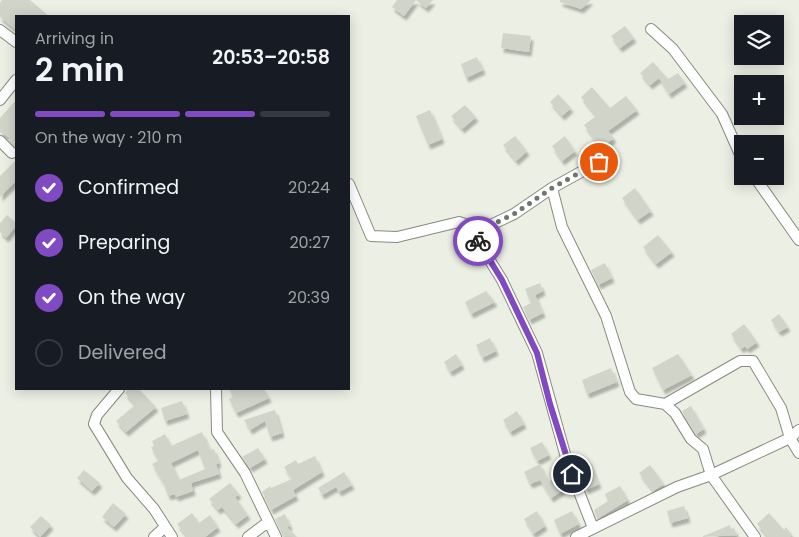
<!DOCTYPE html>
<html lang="en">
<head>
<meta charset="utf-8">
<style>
  :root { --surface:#171b24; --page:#20242c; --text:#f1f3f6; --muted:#9ea1a6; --line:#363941; --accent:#824ac2 }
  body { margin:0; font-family:Poppins,sans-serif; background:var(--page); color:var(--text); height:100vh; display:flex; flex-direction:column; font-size:19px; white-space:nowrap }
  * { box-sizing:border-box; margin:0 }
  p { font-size:16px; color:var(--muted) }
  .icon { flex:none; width:28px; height:28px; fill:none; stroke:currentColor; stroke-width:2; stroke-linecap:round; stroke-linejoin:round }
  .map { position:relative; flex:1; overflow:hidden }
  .sheet { position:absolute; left:15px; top:15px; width:335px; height:375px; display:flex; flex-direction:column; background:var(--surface); border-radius:0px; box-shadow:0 2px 12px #0003 }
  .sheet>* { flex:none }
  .buttons { position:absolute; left:734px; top:15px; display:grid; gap:10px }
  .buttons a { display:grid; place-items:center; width:50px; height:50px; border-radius:0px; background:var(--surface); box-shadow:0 2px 12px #0003; font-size:25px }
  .pin { position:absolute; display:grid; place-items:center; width:42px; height:42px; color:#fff; margin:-21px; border:2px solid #fff; border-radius:50%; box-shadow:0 1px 5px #0007 }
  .courier { position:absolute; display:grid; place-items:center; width:50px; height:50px; margin:-25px; border:4px solid #824ac2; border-radius:50%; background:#fff; color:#222; box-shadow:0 1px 6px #0007 }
  .headline em { font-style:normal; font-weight:600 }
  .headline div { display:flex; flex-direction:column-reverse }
  .headline { display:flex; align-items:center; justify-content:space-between; height:85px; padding:0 20px }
  h1 { font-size:32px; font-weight:600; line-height:38px }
  .bar { display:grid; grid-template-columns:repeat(4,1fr); gap:8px 5px; align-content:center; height:60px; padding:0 20px }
  .bar i { height:6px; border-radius:4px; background:var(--line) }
  .bar .on { background:var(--accent) }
  .bar p { grid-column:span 4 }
  ol { padding:0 20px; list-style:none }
  li { display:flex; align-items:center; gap:15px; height:55px }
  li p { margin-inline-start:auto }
  li .icon { padding:5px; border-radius:50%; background:var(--accent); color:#fff; stroke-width:4 }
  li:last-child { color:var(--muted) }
  li i { width:28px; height:28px; border:2px solid var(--line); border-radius:50% }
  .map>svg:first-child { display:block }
  .building { fill:#d1d5c9; fill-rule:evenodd; filter:url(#shadow) }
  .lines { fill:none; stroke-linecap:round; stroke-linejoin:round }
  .minor-casing { stroke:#878a7f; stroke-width:12 }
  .minor { stroke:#fff; stroke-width:10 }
  .done { stroke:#72756e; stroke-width:5; stroke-dasharray:0 9 }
  .route { stroke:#824ac2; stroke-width:6 }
</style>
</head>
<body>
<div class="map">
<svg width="799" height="537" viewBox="0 0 799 537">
  <defs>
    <filter id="shadow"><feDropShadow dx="2.5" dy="4.5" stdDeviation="1" flood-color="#0004"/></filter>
  </defs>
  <rect width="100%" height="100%" fill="#ecf0e4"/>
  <path class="building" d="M2,0h28l19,16h-33v14l-16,-13v-14z
    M397,0h36l-7,8 -10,-8 -12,16 -12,-9z
    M560,0h31l-10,9 -21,-7z
    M625,26l9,12 -14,10 -9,-12z
    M503,33l28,3 -2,16 -28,-4z
    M477,57l6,13 -17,8 -5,-14z
    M653,62l15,17 10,-6 7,10 -16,11 -10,-16 -9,7 -10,-12z
    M592,87l18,21 16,-12 11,14 -29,21 6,7 -13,10 -17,-23 12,-9 -15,-19z
    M558,94l13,14 -9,8 -12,-14z
    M16,100v48l-8,-8 2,-2 -10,-6v-14z
    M465,105l11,12 -14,12 -11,-13z
    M430,110l12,29 -14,6 -12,-29z
    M515,136l12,15 -11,10 -13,-16z
    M565,136l10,15 -13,10 -10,-15z
    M16,160v21l-16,16v-21z
    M635,188l16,23 -13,9 -16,-22z
    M7,215l9,8v3l-10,12 -6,-6v-9z
    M658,235l14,17 -16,12 -13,-17z
    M605,263l7,15 -14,7 -7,-15z
    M540,283l3,8 -8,4 8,18 -14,7 -6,-13 8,-4 -6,-14z
    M486,291l9,11 -24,12 -6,-12z
    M779,314l9,13 -9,5 -8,-12z
    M744,324l13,18 -10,7 -2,-3 -4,3 -10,-15z
    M490,338l6,13 -14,7 -6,-13z
    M456,354l6,11 -12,7 -6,-10z
    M678,354l14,21 -29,15 -11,-22z
    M611,368l6,14 -30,12 -5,-14z
    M128,389h11l17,18 -30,25 -10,-11 19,-16 -10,-12z
    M229,389h35l5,9 -33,15 -7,-14 4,-2z
    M182,401l5,13 -22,7 -4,-13z
    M691,406l13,23 -8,5 -14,-23z
    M275,410l7,23 -12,4 -5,-16 -15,9 -6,-10z
    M517,411l7,13 -14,8 -7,-12z
    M202,432l8,18 4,-1 5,14 -3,1 3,10 -28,9 2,8 -17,6 -1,-3 -7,2 -4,-12 -12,-20 6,-3 -7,-14 3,-1 -2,-5 13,-7 6,12zM198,450l7,19 -26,11 -8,-17z
    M542,442l7,13 -12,6 -7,-13z
    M258,448l7,11 -15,9 -8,-11z
    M315,456l7,16 -29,18 3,6 -25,14 -9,-18 8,-6 1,2 21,-9 -8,-12 12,-7 2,4z
    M588,459l11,25 -13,6 -11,-26z
    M540,464l8,18 7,-4 8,12 -12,8 -11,-18 -10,4 -6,-12z
    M650,465l14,19 -11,7 -14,-18z
    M84,470l16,13 -8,8 -15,-13z
    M344,472l8,13 -13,7 -3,-5 -14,8 -4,-7z
    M230,483l9,11 -4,3 13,18 -12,9 -14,-17 -4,3 -9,-11z
    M620,486l8,14 -31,19 -3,-9 14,-9 -3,-7z
    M113,503l13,11 -12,13 -12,-10z
    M684,506l4,12 -18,5 -3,-12z
    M537,511l8,15 -12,8 -9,-15z
    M572,511l7,13 -19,10 -6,-14z
    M192,513l7,10 11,-8 8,12 -13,10h-18l-10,-13z
    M769,513l15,17 2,-3 5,7 -1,3h-22l-11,-13z
    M285,514l5,12 -3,1 10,10 -14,-1 -8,-17z
    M41,516l10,9 -11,12 -10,-10z
    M730,525l1,4 3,-1 3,7 -36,2z"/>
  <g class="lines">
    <g class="minor-casing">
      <path id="minor" d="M651,29l22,20 49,65 20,45
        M0,30l16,12
        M0,100l16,-20
        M0,141l12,12
        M599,162l-47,26 10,39 44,89 24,76 6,7 29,5 10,9 16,26 12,10 8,26 44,62
        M754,176l45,64
        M349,184l22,52 26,1 62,-15 9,3 34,55 35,73 30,108 26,67
        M474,233l40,-19 38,-26
        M119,389l-22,26 -3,9 33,54 27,31 18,28
        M216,389l1,43 28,41 31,64
        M799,430l-9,8 9,15
        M154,537l11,-10
        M248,537l20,-15
        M576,537l101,-50 34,-12 79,-37 -9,-30 -28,-47h-13l-75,43"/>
    </g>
    <use href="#minor" class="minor"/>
  </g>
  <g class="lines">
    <path class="done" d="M478,241l-4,-8 40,-19 38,-26 47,-26"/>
    <path class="route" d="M478,241l24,39 35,73 13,51 22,70"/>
  </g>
</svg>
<div class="buttons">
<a><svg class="icon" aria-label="layers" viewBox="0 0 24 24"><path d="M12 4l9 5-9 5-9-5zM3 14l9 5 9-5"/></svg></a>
<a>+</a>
<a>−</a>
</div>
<div class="pin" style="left:599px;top:162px;background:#ea580c"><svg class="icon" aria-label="bag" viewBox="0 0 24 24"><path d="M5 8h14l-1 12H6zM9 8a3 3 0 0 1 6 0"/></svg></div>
<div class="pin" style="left:572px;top:474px;background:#1f2937"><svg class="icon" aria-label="home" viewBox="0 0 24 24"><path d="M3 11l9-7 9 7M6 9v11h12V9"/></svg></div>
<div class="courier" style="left:478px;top:241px"><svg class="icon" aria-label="bike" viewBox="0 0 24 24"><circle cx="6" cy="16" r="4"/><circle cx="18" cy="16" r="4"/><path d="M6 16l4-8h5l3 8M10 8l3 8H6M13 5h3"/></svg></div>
<section class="sheet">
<div class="headline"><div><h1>2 min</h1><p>Arriving in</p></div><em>20:53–20:58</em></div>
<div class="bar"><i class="on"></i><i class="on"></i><i class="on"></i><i></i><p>On the way · 210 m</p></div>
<ol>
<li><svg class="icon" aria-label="check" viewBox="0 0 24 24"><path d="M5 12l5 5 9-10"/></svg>Confirmed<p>20:24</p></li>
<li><svg class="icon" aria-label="check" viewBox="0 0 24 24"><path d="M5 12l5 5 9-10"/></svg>Preparing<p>20:27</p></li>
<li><svg class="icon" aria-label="check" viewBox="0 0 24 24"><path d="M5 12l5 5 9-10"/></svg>On the way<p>20:39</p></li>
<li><i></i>Delivered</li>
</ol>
</section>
</div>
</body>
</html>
